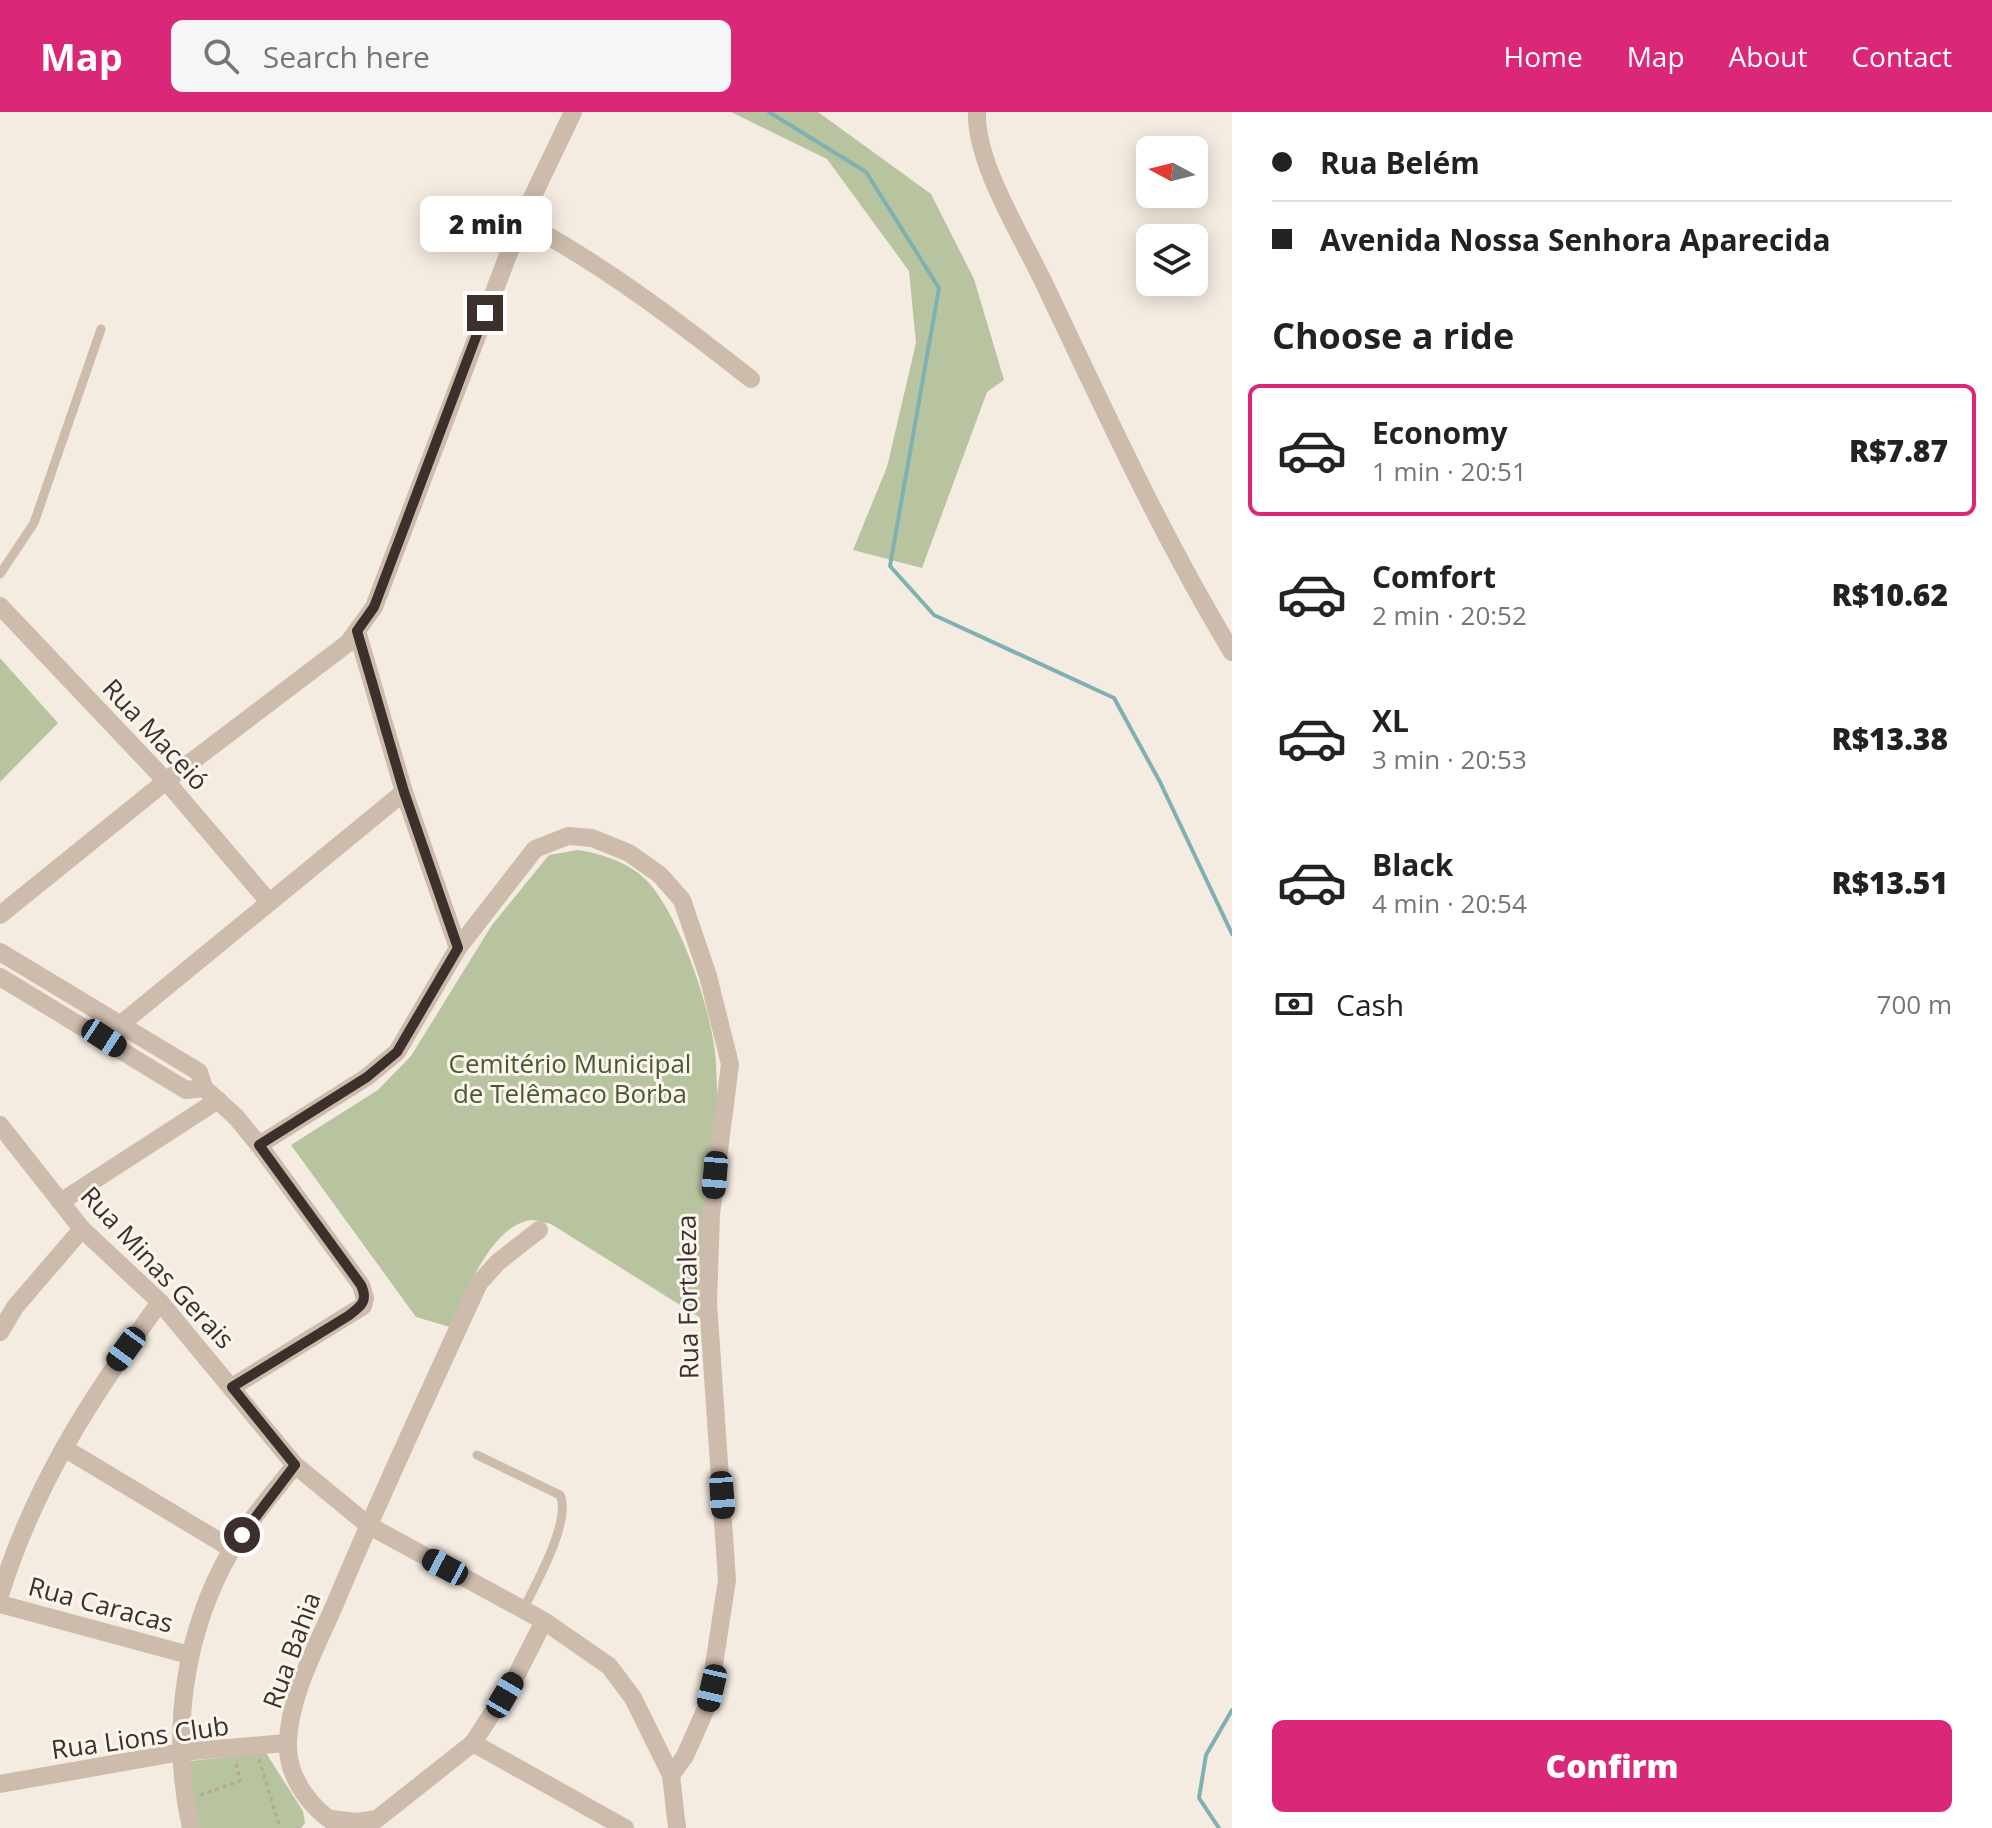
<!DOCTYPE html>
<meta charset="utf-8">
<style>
body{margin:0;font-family:"Open Sans",sans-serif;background:#f6f6f6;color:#222;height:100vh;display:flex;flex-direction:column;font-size:30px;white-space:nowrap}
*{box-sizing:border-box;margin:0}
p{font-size:26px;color:#767676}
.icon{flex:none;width:44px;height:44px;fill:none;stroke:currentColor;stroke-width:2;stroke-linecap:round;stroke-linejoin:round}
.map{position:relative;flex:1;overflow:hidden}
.side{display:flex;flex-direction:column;background:#fff;width:760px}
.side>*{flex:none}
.hud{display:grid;align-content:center;height:176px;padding:0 40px;background:#fff}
.needle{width:52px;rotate:277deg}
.buttons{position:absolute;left:1136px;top:24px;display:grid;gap:16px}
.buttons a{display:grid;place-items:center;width:72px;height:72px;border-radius:12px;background:#fff;box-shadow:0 4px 20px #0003;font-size:40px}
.end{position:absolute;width:36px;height:36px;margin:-18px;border:10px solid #3b302b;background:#fff;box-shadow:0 0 0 4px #fff}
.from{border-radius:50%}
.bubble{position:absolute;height:56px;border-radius:12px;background:#fff;box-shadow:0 4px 20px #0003;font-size:26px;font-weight:800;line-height:56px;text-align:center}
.car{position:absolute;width:24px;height:48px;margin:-24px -12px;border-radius:10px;box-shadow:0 0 6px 2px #0007;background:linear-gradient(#222 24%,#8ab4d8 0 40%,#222 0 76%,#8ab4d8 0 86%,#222 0)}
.hud b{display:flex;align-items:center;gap:28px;height:76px;font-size:30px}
.hud b+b{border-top:2px solid #e0e0e0}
.hud i{width:20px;height:20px;background:#222}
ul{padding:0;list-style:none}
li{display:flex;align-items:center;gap:24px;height:132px;margin:0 16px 12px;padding:0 24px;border:4px solid transparent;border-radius:12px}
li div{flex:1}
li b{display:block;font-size:30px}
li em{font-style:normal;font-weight:800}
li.current{border-color:#db2777}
li>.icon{width:72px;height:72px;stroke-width:1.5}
h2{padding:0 40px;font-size:36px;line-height:96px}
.pay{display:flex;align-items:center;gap:20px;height:88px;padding:0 40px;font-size:30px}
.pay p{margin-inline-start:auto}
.cta{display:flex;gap:16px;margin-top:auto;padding:16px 40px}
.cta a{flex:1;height:92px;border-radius:12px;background:#db2777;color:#fff;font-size:32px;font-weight:800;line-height:92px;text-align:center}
header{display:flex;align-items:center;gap:48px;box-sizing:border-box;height:112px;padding:0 40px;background:#db2777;color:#fff}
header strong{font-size:38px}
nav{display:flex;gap:44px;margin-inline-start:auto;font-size:28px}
.search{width:560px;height:72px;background:#f6f6f6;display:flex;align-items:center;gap:20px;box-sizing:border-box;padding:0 28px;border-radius:12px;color:#767676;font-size:30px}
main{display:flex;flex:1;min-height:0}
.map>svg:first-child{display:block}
</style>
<header>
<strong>Map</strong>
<div class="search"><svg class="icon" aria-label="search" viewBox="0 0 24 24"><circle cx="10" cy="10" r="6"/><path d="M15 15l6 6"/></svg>Search here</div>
<nav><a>Home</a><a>Map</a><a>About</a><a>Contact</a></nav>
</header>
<main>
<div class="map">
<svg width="1232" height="1716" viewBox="0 0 1232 1716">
<rect width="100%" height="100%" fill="#f4ebe1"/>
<g fill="#b8c4a0">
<path d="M731 0H818L931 82 974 167 1004 268 987 280 922 456 853 438 887 355 916 231 909 159 827 47Z"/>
<path d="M0 546 58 611 0 670Z"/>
<path d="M578 738C603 742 631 751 649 771 681 807 714 904 716 952 721 1036 709 1124 704 1208L551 1112C545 1111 537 1108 532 1108 491 1112 465 1183 450 1215L416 1205 291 1033 378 978 411 944 492 813 549 743Z"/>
<path d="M266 1641 303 1699 305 1711 301 1716H196L190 1649Z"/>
</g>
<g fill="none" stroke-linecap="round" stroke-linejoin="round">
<g stroke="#7fb0b2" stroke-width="4">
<path d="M769 0 866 60 939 176 890 454 934 503 1114 586 1160 670 1232 822"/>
<path d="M1219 1716 1199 1686 1206 1643 1232 1598"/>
</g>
<g stroke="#b9a596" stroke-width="3" stroke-dasharray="4 4" stroke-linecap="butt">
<path d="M259 1647 280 1716"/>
<path d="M200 1683 240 1669 236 1652"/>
</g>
<g stroke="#cdbbac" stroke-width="9">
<path d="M0 462 34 411 101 217"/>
<path d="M477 1343 560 1383C572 1409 535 1473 523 1498"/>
</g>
<g stroke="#cdbbac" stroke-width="18">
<path d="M977 0C975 50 1021 123 1043 169 1103 295 1160 421 1232 540"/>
<path d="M521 109C604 153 677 209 751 267"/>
<path d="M0 494 166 669 269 790"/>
<path d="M357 519 404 680 458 836"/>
<path d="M0 803 166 669 348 531 374 495 521 109 573 0"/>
<path d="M0 840 199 960 204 976 236 1005 259 1033 361 1173 365 1186 363 1194 232 1275"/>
<path d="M0 865 186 978 204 976"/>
<path d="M104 926 404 680"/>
<path d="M0 1013 82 1117 160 1190 295 1353 368 1413 544 1509 609 1554 633 1586 671 1663 677 1716"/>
<path d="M259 1033 367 965 397 940 458 836 535 737 568 724 592 726 629 741 660 763 682 788 708 864 730 952 711 1102 708 1191 727 1468 708 1592 685 1644 671 1663"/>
<path d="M62 1089 218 988"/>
<path d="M0 1220 15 1195 82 1117"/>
<path d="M64 1336 232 1437"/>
<path d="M0 1483C35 1371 92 1284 160 1190"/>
<path d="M0 1492 189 1543"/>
<path d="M473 1631 625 1716"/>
<path d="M0 1672 181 1640 287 1631"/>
<path d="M331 1707 357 1710 377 1707 473 1631 516 1564 544 1509"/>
<path d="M191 1716C170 1622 183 1521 232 1437 250 1407 274 1380 295 1353"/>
<path d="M343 1716C312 1699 286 1666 288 1629 290 1582 317 1534 335 1492 380 1384 430 1278 479 1171L498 1150 539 1118"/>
</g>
</g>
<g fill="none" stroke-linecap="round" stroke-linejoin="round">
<path stroke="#3b302b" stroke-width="10" d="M242 1423 295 1353 232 1275 348 1204C360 1195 369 1190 361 1173L259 1033 367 965 397 940 458 836 404 680 357 519 374 495 485 201"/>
</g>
<g text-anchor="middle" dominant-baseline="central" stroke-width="6" stroke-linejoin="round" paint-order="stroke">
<g font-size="26" fill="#3b302b" stroke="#fbf5ee">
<text transform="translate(156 622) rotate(47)">Rua Maceió</text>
<text transform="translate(158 1155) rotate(47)">Rua Minas Gerais</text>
<text transform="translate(687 1185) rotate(-91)">Rua Fortaleza</text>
<text transform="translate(101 1492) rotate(15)">Rua Caracas</text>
<text transform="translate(291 1538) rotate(-70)">Rua Bahia</text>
<text transform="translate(140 1625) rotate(-8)">Rua Lions Club</text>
</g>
<g font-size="26" fill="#4a5a2e" stroke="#fbf5ee">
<text x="570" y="951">Cemitério Municipal<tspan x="570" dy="30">de Telêmaco Borba</tspan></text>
</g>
</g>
</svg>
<div class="buttons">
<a><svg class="needle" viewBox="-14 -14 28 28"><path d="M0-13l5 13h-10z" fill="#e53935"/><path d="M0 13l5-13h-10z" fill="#767676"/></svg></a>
<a><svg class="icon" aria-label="layers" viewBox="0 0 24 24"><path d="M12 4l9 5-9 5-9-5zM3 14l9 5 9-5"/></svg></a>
</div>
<i class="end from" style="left:242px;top:1423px"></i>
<i class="end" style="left:485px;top:201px"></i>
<div class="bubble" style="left:420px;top:84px;width:132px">2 min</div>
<i class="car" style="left:104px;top:926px;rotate:123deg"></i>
<i class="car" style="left:715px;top:1063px;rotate:185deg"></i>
<i class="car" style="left:126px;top:1237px;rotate:216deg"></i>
<i class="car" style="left:722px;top:1383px;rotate:176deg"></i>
<i class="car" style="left:445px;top:1455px;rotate:298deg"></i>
<i class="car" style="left:712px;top:1576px;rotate:193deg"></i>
<i class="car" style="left:505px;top:1583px;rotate:30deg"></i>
</div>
<section class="side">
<div class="hud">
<b><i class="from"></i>Rua Belém</b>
<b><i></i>Avenida Nossa Senhora Aparecida</b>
</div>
<h2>Choose a ride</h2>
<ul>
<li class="current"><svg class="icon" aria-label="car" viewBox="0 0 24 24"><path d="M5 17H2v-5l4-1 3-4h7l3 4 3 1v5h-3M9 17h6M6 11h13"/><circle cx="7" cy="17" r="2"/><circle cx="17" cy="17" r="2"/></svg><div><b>Economy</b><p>1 min · 20:51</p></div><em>R$7.87</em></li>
<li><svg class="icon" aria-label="car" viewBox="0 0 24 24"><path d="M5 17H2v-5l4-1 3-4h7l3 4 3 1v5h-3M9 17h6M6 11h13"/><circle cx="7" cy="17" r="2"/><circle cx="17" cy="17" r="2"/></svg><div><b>Comfort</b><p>2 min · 20:52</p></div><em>R$10.62</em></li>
<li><svg class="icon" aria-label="car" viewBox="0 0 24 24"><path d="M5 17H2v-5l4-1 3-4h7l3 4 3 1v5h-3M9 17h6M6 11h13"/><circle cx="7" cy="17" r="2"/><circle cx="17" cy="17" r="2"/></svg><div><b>XL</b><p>3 min · 20:53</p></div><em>R$13.38</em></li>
<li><svg class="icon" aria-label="car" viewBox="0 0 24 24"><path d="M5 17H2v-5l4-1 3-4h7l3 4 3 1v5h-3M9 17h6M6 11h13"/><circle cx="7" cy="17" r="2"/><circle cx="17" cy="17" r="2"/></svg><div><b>Black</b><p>4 min · 20:54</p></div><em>R$13.51</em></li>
</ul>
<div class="pay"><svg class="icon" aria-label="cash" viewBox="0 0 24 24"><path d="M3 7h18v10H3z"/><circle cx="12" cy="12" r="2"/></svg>Cash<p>700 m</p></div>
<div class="cta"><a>Confirm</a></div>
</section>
</main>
